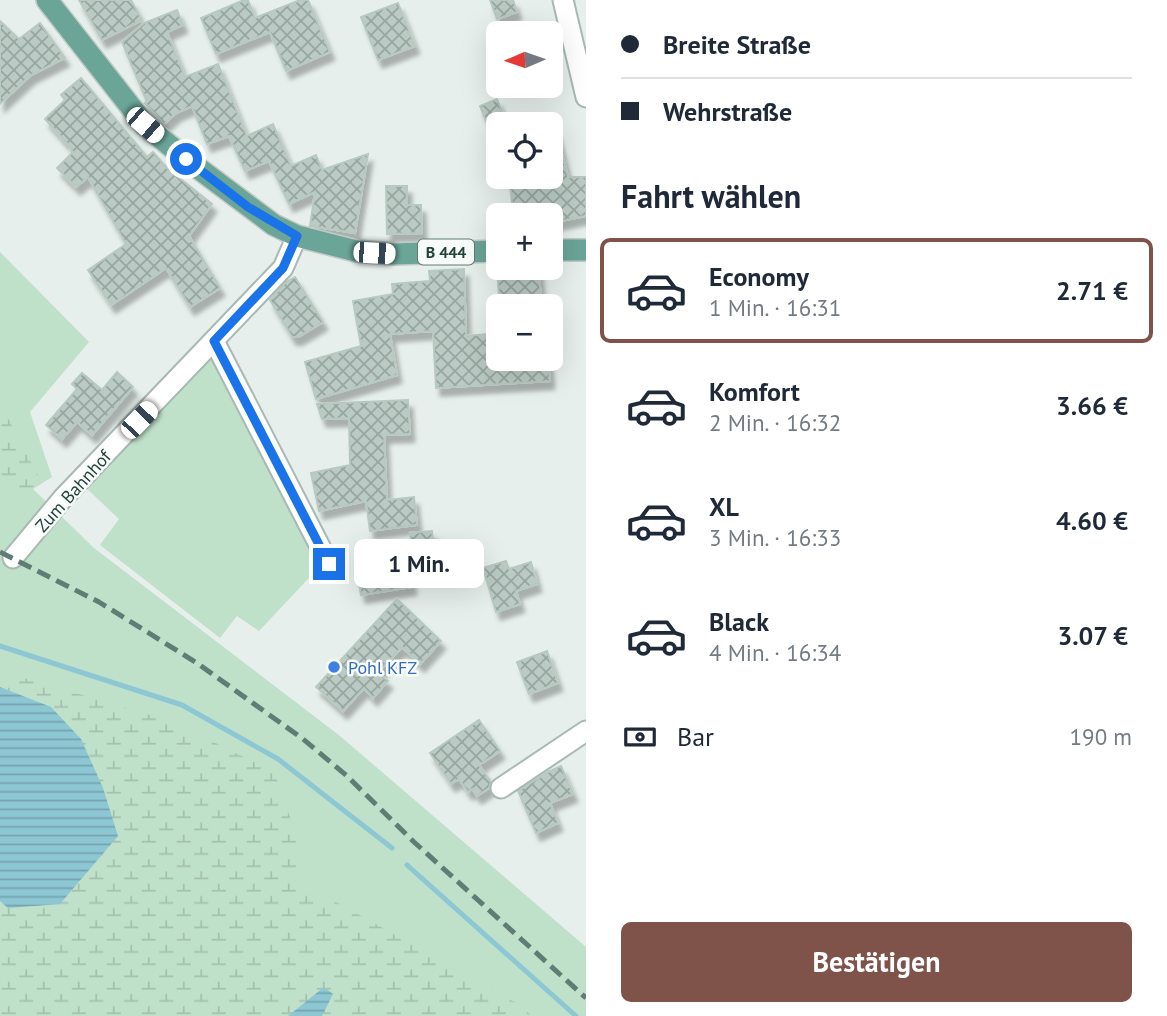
<!DOCTYPE html>
<html lang="de">
<meta charset="utf-8">
<style>
body{margin:0;font-family:"PT Sans",sans-serif;background:#f6f6f7;color:#1f2937;height:100vh;display:flex;flex-direction:column;font-size:26px;white-space:nowrap}
*{box-sizing:border-box;margin:0}
p{font-size:23px;color:#747a83}
.icon{flex:none;width:38px;height:38px;fill:none;stroke:currentColor;stroke-width:2;stroke-linecap:round;stroke-linejoin:round}
.map{position:relative;flex:1;overflow:hidden}
.drawer{display:flex;flex-direction:column;background:#fff;width:581px}
.drawer>*{flex:none}
.top-card{display:grid;align-content:center;height:154px;padding:0 35px;background:#fff}
.needle{width:46px;rotate:268deg}
.fabs{position:absolute;left:486px;top:21px;display:grid;gap:14px}
.fabs a{display:grid;place-items:center;width:77px;height:77px;border-radius:10px;background:#fff;box-shadow:0 7px 28px #0002;font-size:35px}
.end{position:absolute;width:32px;height:32px;margin:-16px;border:9px solid #1a73e8;background:#fff;box-shadow:0 0 0 4px #fff}
.from{border-radius:50%}
.bubble{position:absolute;height:49px;border-radius:10px;background:#fff;box-shadow:0 7px 28px #0002;font-size:23px;font-weight:600;line-height:49px;text-align:center}
.car{position:absolute;width:21px;height:42px;margin:-21px -10px;border-radius:9px;box-shadow:0 0 5px 2px #0007;background:linear-gradient(#fff 24%,#345 0 40%,#fff 0 76%,#345 0 86%,#fff 0)}
.top-card b{display:flex;align-items:center;gap:24px;height:66px;font-size:26px}
.top-card b+b{border-top:2px solid #e0e1e3}
.top-card i{width:18px;height:18px;background:#1f2937}
ul{padding:0;list-style:none}
li{display:flex;align-items:center;gap:21px;height:105px;margin:0 14px 10px;padding:0 21px;border:4px solid transparent;border-radius:10px}
li div{flex:1}
li b{display:block;font-size:26px}
li em{font-style:normal;font-weight:600}
li.active{border-color:#7f5349}
li>.icon{width:63px;height:63px;stroke-width:1.5}
h2{padding:0 35px;font-size:32px;line-height:84px}
.pay{display:flex;align-items:center;gap:18px;height:77px;padding:0 35px;font-size:26px}
.pay p{margin-inline-start:auto}
.button{display:flex;gap:14px;margin-top:auto;padding:14px 35px}
.button a{flex:1;height:80px;border-radius:10px;background:#7f5349;color:#fff;font-size:28px;font-weight:600;line-height:80px;text-align:center}
main{display:flex;flex:1;min-height:0}
.map>svg:first-child{display:block}
</style>
<main>
<div class="map">
<svg width="586" height="1016" viewBox="0 0 586 1016">
<defs>
<pattern id="wetland-marsh" width="20" height="14" patternUnits="userSpaceOnUse" patternTransform="scale(1.75)"><rect width="20" height="14" fill="#bfe0c9"/><path d="M1 5h8M5 5V1M11 12h8M15 12V8" fill="none" stroke="#a4c1ad"/></pattern>
<pattern id="water-rules" width="6" height="5" patternUnits="userSpaceOnUse" patternTransform="scale(1.75)"><rect width="6" height="5" fill="#8ec7d4"/><path d="M0 2.5h6" fill="none" stroke="#74a3ad"/></pattern>
<pattern id="building-cross-hatch" width="8" height="8" patternUnits="userSpaceOnUse" patternTransform="scale(1.75)"><rect width="8" height="8" fill="#bbcac4"/><path d="M0 0l8 8M0 8l8-8" fill="none" stroke="#98a6a0"/></pattern>
<filter id="shadow"><feDropShadow dx="4.5" dy="8" stdDeviation="2" flood-color="#0004"/></filter>
</defs>
<rect width="100%" height="100%" fill="#e6efeb"/>
<g fill="#bfe0c9">
<path d="M0 252 89 342 30 412 52 477 33 489 94 548 340 736 586 947V1016H0Z"/>
<path d="M210 357 322 564 259 631 237 616 220 638 100 545 119 519 84 486Z"/>
</g>
<g fill="url(#wetland-marsh)">
<path d="M0 403 42 483 33 488 0 489Z"/>
<path d="M0 671 171 721 274 772 298 840 297 886 331 899 518 1004 532 1016H0Z"/>
</g>
<g fill="url(#water-rules)">
<path d="M0 687 51 707 81 739 103 788 118 836 60 904 8 908 0 901Z"/>
<path d="M324 987 333 994 322 1016H288Z"/>
</g>
<g fill="none" stroke-linecap="round" stroke-linejoin="round">
<g stroke="#8ec7d4" stroke-width="5">
<path d="M0 646 182 705 278 759 392 848"/>
<path d="M407 865 576 1016"/>
</g>
</g>
<g fill="url(#building-cross-hatch)" stroke="#b8c9c2" stroke-width="2" filter="url(#shadow)">
<path d="M79 0H131L142 20 102 40Z"/>
<path d="M244 0H248L255 18 300 0H308L330 52 286 71 270 32 216 54 201 18Z"/>
<path d="M490 0H513L517 12 497 19Z"/>
<path d="M398 3 415 46 378 60 361 17Z"/>
<path d="M177 10 183 25 167 32 185 77 218 64 247 136 273 124 291 166 316 155 322 170 368 154 355 233 310 226 315 192 289 204 269 161 245 171 229 136 207 144 192 106 176 113 164 124 145 103 147 102 122 42 144 23Z"/>
<path d="M0 21 19 39 40 23 65 58 31 75 0 104Z"/>
<path d="M81 78 147 157 153 152 167 168 212 204 189 236 220 288 190 307 166 268 111 305 88 270 126 244 88 177 76 187 57 168 73 152 71 150 72 149 45 119 65 100 61 95Z"/>
<path d="M497 99 507 124H487L480 106Z"/>
<path d="M556 131 568 177H586V216L551 223V215H513L511 192 507 177H551V132Z"/>
<path d="M386 186H407V205H421L422 233 387 234Z"/>
<path d="M538 268 542 306H500L497 271Z"/>
<path d="M464 269 466 336 499 333V359H548L550 381 436 388 433 331 390 334 397 375 316 399 305 362 361 346 353 301 393 294 392 284 430 281 429 271Z"/>
<path d="M295 277 323 322 298 337H292L270 300 286 282Z"/>
<path d="M117 372 133 387 92 435 77 422 62 439 46 425 77 389 72 384 82 373 102 390Z"/>
<path d="M408 400 410 434 384 435 387 500 414 497 417 525 370 531 366 501 319 511 311 473 350 465 349 418 322 419 317 404Z"/>
<path d="M432 531 436 564 413 566 410 533Z"/>
<path d="M407 558 412 587 361 595 356 566Z"/>
<path d="M506 561 509 569 531 562 537 584 516 591 520 604 496 612 483 568Z"/>
<path d="M397 599 441 641 420 664 402 647 378 673 388 681 373 698 364 688 343 711 316 687Z"/>
<path d="M547 651 558 683 529 694 517 662Z"/>
<path d="M479 720 500 751 479 765 491 782 489 788 477 796 472 789 468 792 459 779 451 784 430 753Z"/>
<path d="M561 766 573 794 550 803 558 823 536 833 518 791 548 772Z"/>
</g>
<g fill="none" stroke-linecap="round" stroke-linejoin="round">
<defs>
<g id="street">
<path d="M563 0 586 97"/>
<path d="M214 341 329 564"/>
<path d="M13 558 63 498 283 268 297 236"/>
<path d="M501 788 586 731"/>
</g>
<g id="primary">
<path d="M47 0 145 125 186 159 274 225 297 236 356 251 393 254 499 251"/>
<path d="M551 250H586"/>
</g>
</defs>
<use href="#street" stroke="#a8b8b2" stroke-width="23"/>
<use href="#primary" stroke="#c2cac8" stroke-width="24"/>
<use href="#street" stroke="#fff" stroke-width="19"/>
<use href="#primary" stroke="#6aa597" stroke-width="21"/>
<path stroke="#5f7d75" stroke-width="5" stroke-dasharray="14 7" stroke-linecap="butt" d="M0 552 99 602 197 663 303 739 347 776 414 842 586 998"/>
</g>
<g fill="none" stroke-linecap="round" stroke-linejoin="round">
<path stroke="#1a73e8" stroke-width="9" d="M186 159 248 207 297 236 283 268 214 341 329 564"/>
</g>
<circle fill="#3f7fe0" stroke="#f7fbf9" stroke-width="2.5" cx="334" cy="667" r="7"/>
<g text-anchor="middle" dominant-baseline="central" stroke-width="5" stroke-linejoin="round" paint-order="stroke">
<rect fill="#f7fbf9" stroke="#637a73" stroke-width="2" x="418" y="239.5" width="56" height="25" rx="5"/>
<g font-size="16" font-weight="bold" fill="#24423a">
<text x="446" y="252">B 444</text>
</g>
<g font-size="18" fill="#24423a" stroke="#f7fbf9">
<text transform="translate(73 491) rotate(-48)">Zum Bahnhof</text>
</g>
<g font-size="18" fill="#366cbe" stroke="#f7fbf9" text-anchor="start">
<text x="348" y="667">Pohl KFZ</text>
</g>
</g>
</svg>
<div class="fabs">
<a><svg class="needle" viewBox="-14 -14 28 28"><path d="M0-13l5 13h-10z" fill="#e53935"/><path d="M0 13l5-13h-10z" fill="#747a83"/></svg></a>
<a><svg class="icon" aria-label="locate" viewBox="0 0 24 24"><circle cx="12" cy="12" r="6"/><path d="M12 2v4M12 18v4M2 12h4M18 12h4"/></svg></a>
<a>+</a>
<a>−</a>
</div>
<i class="end from" style="left:186px;top:159px"></i>
<i class="end" style="left:329px;top:564px"></i>
<div class="bubble" style="left:354px;top:539px;width:130px">1 Min.</div>
<i class="car" style="left:145px;top:125px;rotate:131deg"></i>
<i class="car" style="left:374px;top:253px;rotate:93deg"></i>
<i class="car" style="left:139px;top:420px;rotate:44deg"></i>
</div>
<section class="drawer">
<div class="top-card">
<b><i class="from"></i>Breite Straße</b>
<b><i></i>Wehrstraße</b>
</div>
<h2>Fahrt wählen</h2>
<ul>
<li class="active"><svg class="icon" aria-label="car" viewBox="0 0 24 24"><path d="M5 17H2v-5l4-1 3-4h7l3 4 3 1v5h-3M9 17h6M6 11h13"/><circle cx="7" cy="17" r="2"/><circle cx="17" cy="17" r="2"/></svg><div><b>Economy</b><p>1 Min. · 16:31</p></div><em>2.71 €</em></li>
<li><svg class="icon" aria-label="car" viewBox="0 0 24 24"><path d="M5 17H2v-5l4-1 3-4h7l3 4 3 1v5h-3M9 17h6M6 11h13"/><circle cx="7" cy="17" r="2"/><circle cx="17" cy="17" r="2"/></svg><div><b>Komfort</b><p>2 Min. · 16:32</p></div><em>3.66 €</em></li>
<li><svg class="icon" aria-label="car" viewBox="0 0 24 24"><path d="M5 17H2v-5l4-1 3-4h7l3 4 3 1v5h-3M9 17h6M6 11h13"/><circle cx="7" cy="17" r="2"/><circle cx="17" cy="17" r="2"/></svg><div><b>XL</b><p>3 Min. · 16:33</p></div><em>4.60 €</em></li>
<li><svg class="icon" aria-label="car" viewBox="0 0 24 24"><path d="M5 17H2v-5l4-1 3-4h7l3 4 3 1v5h-3M9 17h6M6 11h13"/><circle cx="7" cy="17" r="2"/><circle cx="17" cy="17" r="2"/></svg><div><b>Black</b><p>4 Min. · 16:34</p></div><em>3.07 €</em></li>
</ul>
<div class="pay"><svg class="icon" aria-label="cash" viewBox="0 0 24 24"><path d="M3 7h18v10H3z"/><circle cx="12" cy="12" r="2"/></svg>Bar<p>190 m</p></div>
<div class="button"><a>Bestätigen</a></div>
</section>
</main>
